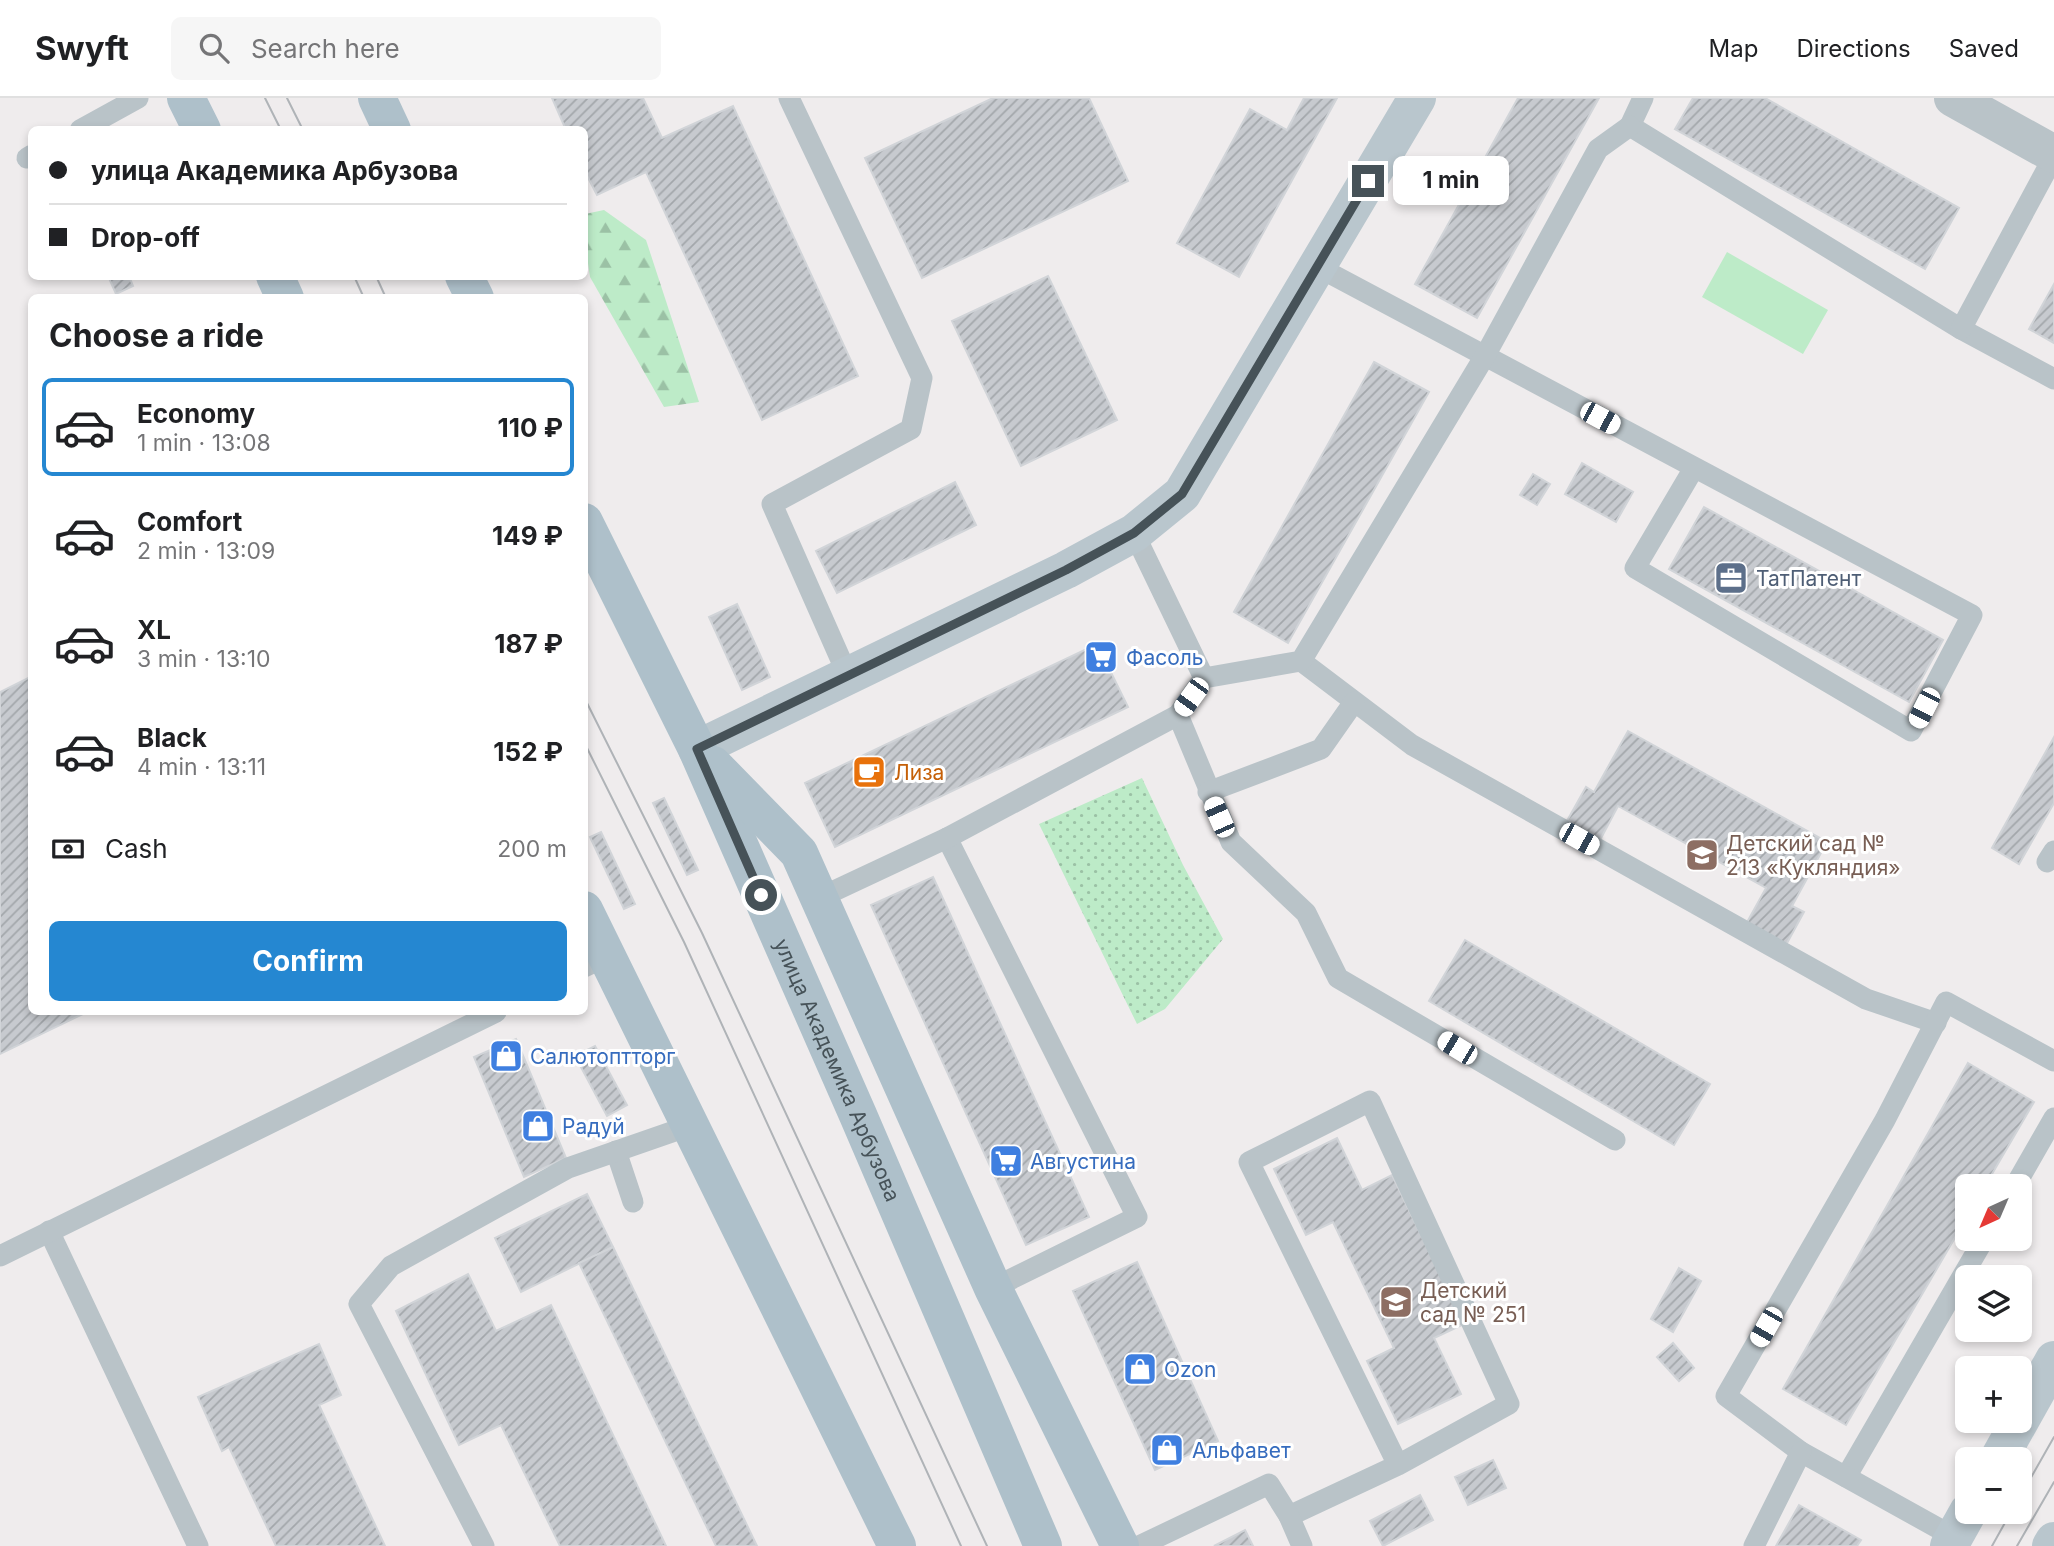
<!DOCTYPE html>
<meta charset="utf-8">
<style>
body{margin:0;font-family:Inter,sans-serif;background:#f6f6f6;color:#202124;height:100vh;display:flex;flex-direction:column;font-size:26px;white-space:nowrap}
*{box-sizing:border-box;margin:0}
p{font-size:23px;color:#757577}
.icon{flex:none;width:38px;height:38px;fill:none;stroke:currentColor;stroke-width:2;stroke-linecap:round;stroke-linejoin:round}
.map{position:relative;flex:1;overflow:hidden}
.panel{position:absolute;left:28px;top:196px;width:560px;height:721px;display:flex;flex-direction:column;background:#fff;border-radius:10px;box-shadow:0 4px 10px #0003}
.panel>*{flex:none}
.guide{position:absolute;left:28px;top:28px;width:560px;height:154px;border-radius:10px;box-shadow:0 4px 10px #0003;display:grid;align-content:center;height:154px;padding:0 21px;background:#fff}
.needle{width:46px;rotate:224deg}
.tools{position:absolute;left:1955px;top:1076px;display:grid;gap:14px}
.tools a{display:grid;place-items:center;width:77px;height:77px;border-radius:10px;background:#fff;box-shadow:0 4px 10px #0003;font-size:35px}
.end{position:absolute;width:32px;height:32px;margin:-16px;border:9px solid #465258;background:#fff;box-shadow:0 0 0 4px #fff}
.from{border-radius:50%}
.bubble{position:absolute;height:49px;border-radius:10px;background:#fff;box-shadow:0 4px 10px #0003;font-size:23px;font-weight:700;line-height:49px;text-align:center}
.car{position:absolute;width:21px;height:42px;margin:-21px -10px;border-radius:9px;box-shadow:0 0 5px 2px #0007;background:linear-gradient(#fff 24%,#345 0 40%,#fff 0 76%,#345 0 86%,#fff 0)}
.guide b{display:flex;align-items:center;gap:24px;height:66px;font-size:26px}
.guide b+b{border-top:2px solid #e0e0e0}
.guide i{width:18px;height:18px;background:#202124}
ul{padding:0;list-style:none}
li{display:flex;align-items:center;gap:21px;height:98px;margin:0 14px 10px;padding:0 7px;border:4px solid transparent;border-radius:10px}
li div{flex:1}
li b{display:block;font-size:26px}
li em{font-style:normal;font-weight:700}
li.active{border-color:#2587d1}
li>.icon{width:63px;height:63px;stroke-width:1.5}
h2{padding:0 21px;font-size:32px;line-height:84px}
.pay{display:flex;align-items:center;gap:18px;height:77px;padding:0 21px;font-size:26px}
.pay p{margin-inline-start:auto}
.primary-button{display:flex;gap:14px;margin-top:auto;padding:14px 21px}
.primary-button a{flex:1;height:80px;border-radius:10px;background:#2587d1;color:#fff;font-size:28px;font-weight:700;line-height:80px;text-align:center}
header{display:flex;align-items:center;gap:42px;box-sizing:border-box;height:98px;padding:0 35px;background:#fff;border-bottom:2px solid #e0e0e0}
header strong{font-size:33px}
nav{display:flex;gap:38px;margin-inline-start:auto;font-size:24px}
.search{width:490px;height:63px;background:#f6f6f6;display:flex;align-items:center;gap:18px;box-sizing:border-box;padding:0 24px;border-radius:10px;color:#757577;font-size:26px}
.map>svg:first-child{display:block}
</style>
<header>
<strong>Swyft</strong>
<div class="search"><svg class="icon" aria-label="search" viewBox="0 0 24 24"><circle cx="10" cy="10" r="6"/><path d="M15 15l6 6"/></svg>Search here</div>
<nav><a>Map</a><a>Directions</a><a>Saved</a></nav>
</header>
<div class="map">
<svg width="2054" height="1448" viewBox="0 0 2054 1448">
<defs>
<pattern id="grass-dots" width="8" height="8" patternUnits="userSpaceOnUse" patternTransform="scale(1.75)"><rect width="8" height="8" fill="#bdebc8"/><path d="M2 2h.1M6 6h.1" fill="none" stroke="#9bc1a5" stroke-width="1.8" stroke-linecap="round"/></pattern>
<pattern id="forest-firs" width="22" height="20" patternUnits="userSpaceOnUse" patternTransform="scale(1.75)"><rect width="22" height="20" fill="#bdebc8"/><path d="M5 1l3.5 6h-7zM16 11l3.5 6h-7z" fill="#9bc1a5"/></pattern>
<pattern id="building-hatch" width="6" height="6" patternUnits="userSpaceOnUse" patternTransform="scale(1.75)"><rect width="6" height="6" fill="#c7cacf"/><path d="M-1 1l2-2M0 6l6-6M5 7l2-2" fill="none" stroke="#a3a7ab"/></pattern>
</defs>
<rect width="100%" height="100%" fill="#efeced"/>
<path fill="url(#grass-dots)" d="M1142 680 1183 767 1223 841 1165 911 1137 926 1039 726Z"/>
<path fill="url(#forest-firs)" d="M604 112 646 142 699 304 664 309 590 179 585 144V116Z"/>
<path fill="#bdebc8" d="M1727 154 1828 212 1803 256 1702 199Z"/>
<g fill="url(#building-hatch)" stroke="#d1d4d8" stroke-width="2">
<path d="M552 0H643L662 40 733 8 858 278 762 322 646 74 597 97 584 72V32H566Z"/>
<path d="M993 0H1089L1128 83 922 180 865 60Z"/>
<path d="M1304 0H1337L1239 179 1177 145 1250 11 1287 32Z"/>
<path d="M1518 0H1599L1477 220 1415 186Z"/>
<path d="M1693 0H1765L1959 110 1925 171 1675 31Z"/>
<path d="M108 178H129L133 188 116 196Z"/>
<path d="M1048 178 1117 322 1021 368 952 223Z"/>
<path d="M2054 186V245L2029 231Z"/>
<path d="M1374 264 1429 294 1288 545 1234 514Z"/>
<path d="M1582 365 1633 394 1616 424 1565 396Z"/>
<path d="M1533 376 1550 386 1537 407 1520 397Z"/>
<path d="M955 384 976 427 837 495 816 453Z"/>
<path d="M1704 409 1943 542 1909 604 1669 471Z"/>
<path d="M737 506 770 579 742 592 709 519Z"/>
<path d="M1097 546 1128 609 835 749 805 685Z"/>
<path d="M32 578V914H87L0 956V594Z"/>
<path d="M1628 633 1827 744 1792 808 1804 814 1786 847 1746 826 1766 790 1618 708 1600 742 1567 723 1586 689 1594 694Z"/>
<path d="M2054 639V705L2019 766 1992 750Z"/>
<path d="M664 700 698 772 687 777 653 705Z"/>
<path d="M601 734 635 806 624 811 590 739Z"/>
<path d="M933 779 1089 1119 1026 1147 871 807Z"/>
<path d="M1465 842 1710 986 1674 1047 1429 903Z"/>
<path d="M516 941 566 1060 524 1079 474 959Z"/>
<path d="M595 948 627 1007 607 1018 575 958Z"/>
<path d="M1968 965 2034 1004 1985 1088H1967V1119L1846 1327 1783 1291Z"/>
<path d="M1337 1040 1362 1092 1392 1077 1464 1226 1434 1240 1461 1296 1398 1326 1367 1263 1394 1250 1333 1124 1306 1137 1274 1071Z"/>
<path d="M587 1096 613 1149 521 1194 495 1140Z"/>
<path d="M613 1149 757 1448H716L579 1165Z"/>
<path d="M1137 1164 1218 1343 1155 1372 1073 1193Z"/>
<path d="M1679 1170 1701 1183 1673 1234 1651 1221Z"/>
<path d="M468 1176 496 1233 551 1207 666 1448H560L501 1327 459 1347 396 1213Z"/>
<path d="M1673 1245 1694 1270 1679 1283 1657 1259Z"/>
<path d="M319 1246 341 1297 319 1307 385 1448H276L229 1349 222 1353 198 1299Z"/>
<path d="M1493 1362 1506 1390 1468 1407 1455 1379Z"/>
<path d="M1420 1397 1433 1422 1383 1448 1370 1423Z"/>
<path d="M1799 1407 1861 1442 1857 1448H1776Z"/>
<path d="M1245 1432 1253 1448H1214Z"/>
</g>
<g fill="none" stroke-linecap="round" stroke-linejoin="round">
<g stroke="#b9c3c8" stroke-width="21">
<path d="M789 0 922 280 911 331 772 406 848 578"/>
<path d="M1643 0 1630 28 1961 231 2054 281"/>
<path d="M80 32 138 0"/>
<path d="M27 60 32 57"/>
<path d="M1318 169 1972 517 1911 633 1635 470 1694 370"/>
<path d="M1961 231 2054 58"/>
<path d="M1134 435 1204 580"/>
<path d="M1301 563 1412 647 1866 901 1936 925"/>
<path d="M1178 617 1231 744 1306 815 1338 880 1615 1042"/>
<path d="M1208 694 1321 651 1354 604"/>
<path d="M947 740 1137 1119 993 1190"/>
<path d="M2047 764 2054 753"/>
<path d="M819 800 947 740 1178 617 1204 580 1301 563 1486 256 1598 51 1630 28"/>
<path d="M584 869 607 858"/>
<path d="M616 1053 633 1104"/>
<path d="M2015 1088 2054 1020"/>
<path d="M49 1133 198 1448"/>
<path d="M0 1158 496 914"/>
<path d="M1846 1379 1984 1141"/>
<path d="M1289 1418 1398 1367 1509 1306 1370 1003 1249 1064 1398 1367"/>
<path d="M1954 1439 1801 1354 1726 1298 1885 1022 1946 904 2054 963"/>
<path d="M484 1448 359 1206 391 1168 568 1070 689 1028"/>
<path d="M1139 1448 1269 1386 1289 1418 1302 1448"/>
<path d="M1754 1448 1801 1354"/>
</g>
<path stroke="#b9c3c8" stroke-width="38" d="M1953 0 2054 56"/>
<g stroke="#b9c6cd" stroke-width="38">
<path d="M697 651 1066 472 1134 435 1182 396 1417 0"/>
<path d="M1998 1362 2054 1262"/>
<path d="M1949 1448 1968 1414"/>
<path d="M2051 1448 2054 1443"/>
</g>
<g stroke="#aec0ca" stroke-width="38">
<path d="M186 0 202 32"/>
<path d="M377 0 392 32"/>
<path d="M275 178 285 200"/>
<path d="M464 178 475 200"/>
<path id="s1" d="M584 424 697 651 858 1017 1043 1448"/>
<path d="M713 667 799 755 993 1190 1120 1448"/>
<path d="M584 812 897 1448"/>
</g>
<g stroke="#afb3b7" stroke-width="2">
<path d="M265 0 281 32"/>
<path d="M287 0 303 32"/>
<path d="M354 178 364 200"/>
<path d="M376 178 386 200"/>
<path d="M584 599 702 835 987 1448"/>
<path d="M584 644 684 844 961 1448"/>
<path d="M2020 1399 2054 1339"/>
<path d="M1992 1448 2011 1414"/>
<path d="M2017 1448 2054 1384"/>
</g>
</g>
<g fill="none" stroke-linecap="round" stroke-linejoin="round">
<path stroke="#465258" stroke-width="9" d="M761 797 697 651 1066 472 1134 435 1182 396 1368 83"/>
</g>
<defs>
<symbol id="office-square" viewBox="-11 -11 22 22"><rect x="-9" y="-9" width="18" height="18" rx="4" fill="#5c6f8a" stroke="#fff"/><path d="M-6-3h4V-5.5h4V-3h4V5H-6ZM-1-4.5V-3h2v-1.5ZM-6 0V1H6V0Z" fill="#fff"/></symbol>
<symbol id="supermarket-square" viewBox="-11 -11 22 22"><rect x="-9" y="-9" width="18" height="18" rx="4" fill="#3f7fe0" stroke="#fff"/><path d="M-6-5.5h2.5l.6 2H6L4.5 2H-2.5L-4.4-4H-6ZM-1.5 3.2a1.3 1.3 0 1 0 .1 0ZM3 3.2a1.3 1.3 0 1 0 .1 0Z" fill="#fff"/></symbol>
<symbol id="cafe-square" viewBox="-11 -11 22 22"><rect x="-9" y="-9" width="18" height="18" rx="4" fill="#e8710a" stroke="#fff"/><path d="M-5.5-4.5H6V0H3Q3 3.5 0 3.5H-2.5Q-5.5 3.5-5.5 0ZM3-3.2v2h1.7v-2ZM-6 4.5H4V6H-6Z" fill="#fff"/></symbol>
<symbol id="school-square" viewBox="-11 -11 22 22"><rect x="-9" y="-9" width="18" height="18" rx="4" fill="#8d6e63" stroke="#fff"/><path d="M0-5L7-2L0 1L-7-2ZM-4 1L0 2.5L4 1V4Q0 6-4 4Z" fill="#fff"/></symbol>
<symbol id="shop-square" viewBox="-11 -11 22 22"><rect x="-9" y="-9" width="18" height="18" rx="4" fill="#3f7fe0" stroke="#fff"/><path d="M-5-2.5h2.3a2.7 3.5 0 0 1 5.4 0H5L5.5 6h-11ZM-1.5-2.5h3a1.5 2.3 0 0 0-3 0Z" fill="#fff"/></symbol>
</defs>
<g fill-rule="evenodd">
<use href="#office-square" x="1712" y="461" width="38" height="38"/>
<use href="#supermarket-square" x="1082" y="540" width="38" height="38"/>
<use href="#cafe-square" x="850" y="655" width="38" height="38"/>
<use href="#school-square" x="1683" y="738" width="38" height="38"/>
<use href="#shop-square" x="487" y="939" width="38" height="38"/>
<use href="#shop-square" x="519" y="1009" width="38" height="38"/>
<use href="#supermarket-square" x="987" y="1044" width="38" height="38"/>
<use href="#school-square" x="1377" y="1185" width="38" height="38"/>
<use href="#shop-square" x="1121" y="1252" width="38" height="38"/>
<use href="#shop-square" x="1148" y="1333" width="38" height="38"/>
</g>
<g text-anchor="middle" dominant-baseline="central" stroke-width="6" stroke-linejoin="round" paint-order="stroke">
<g font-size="21" fill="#4e5e75" stroke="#fff" text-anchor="start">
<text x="1756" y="480">ТатПатент</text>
</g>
<g font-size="21" fill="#366cbe" stroke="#fff" text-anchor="start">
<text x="1126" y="559">Фасоль</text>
<text x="530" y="958">Салютоптторг</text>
<text x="562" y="1028">Радуй</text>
<text x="1030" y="1063">Августина</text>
<text x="1164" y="1271">Ozon</text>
<text x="1192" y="1352">Альфавет</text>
</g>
<g font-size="21" fill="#c56008" stroke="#fff" text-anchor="start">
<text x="894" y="674">Лиза</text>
</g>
<g font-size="21" fill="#785e54" stroke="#fff" text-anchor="start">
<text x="1726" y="745">Детский сад №<tspan x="1726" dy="24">213 «Кукляндия»</tspan></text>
<text x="1420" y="1192">Детский<tspan x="1420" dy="24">сад № 251</tspan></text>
</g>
<g font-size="21" fill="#465258" stroke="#fff">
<text stroke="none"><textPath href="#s1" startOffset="604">улица Академика Арбузова</textPath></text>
</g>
</g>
</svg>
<div class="tools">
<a><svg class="needle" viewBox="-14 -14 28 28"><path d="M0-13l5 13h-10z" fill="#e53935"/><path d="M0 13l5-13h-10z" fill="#757577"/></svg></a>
<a><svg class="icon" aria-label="layers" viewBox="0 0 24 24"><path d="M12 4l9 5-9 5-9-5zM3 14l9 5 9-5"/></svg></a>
<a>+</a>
<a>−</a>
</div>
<i class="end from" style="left:761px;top:797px"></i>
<i class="end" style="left:1368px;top:83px"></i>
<div class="bubble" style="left:1393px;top:58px;width:116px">1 min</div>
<i class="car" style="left:1600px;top:320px;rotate:118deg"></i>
<i class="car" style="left:1191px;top:599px;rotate:216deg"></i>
<i class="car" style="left:1924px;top:610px;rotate:207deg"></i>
<i class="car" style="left:1219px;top:719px;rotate:336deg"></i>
<i class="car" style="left:1579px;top:741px;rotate:119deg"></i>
<i class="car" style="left:1457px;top:950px;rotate:301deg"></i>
<i class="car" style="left:1766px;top:1229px;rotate:210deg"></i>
<div class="guide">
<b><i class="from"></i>улица Академика Арбузова</b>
<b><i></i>Drop-off</b>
</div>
<section class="panel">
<h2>Choose a ride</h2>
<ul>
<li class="active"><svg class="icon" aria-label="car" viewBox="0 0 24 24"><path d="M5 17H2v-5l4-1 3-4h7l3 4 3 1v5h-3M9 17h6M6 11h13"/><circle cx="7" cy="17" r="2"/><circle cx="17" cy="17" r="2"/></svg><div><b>Economy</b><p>1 min · 13:08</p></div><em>110 ₽</em></li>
<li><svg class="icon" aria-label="car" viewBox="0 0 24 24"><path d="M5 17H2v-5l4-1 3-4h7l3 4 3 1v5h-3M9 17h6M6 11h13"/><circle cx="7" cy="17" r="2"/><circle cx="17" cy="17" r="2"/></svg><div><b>Comfort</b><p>2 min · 13:09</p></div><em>149 ₽</em></li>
<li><svg class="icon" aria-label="car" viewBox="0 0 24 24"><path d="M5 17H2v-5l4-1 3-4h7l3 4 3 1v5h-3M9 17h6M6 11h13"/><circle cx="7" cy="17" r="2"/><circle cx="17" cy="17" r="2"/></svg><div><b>XL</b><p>3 min · 13:10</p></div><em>187 ₽</em></li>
<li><svg class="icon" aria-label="car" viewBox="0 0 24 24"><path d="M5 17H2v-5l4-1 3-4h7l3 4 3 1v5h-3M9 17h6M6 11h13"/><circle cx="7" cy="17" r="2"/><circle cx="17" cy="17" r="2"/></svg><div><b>Black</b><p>4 min · 13:11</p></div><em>152 ₽</em></li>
</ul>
<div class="pay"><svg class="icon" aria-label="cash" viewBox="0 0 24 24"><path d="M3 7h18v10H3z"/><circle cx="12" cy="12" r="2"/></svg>Cash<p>200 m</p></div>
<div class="primary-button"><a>Confirm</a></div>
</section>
</div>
